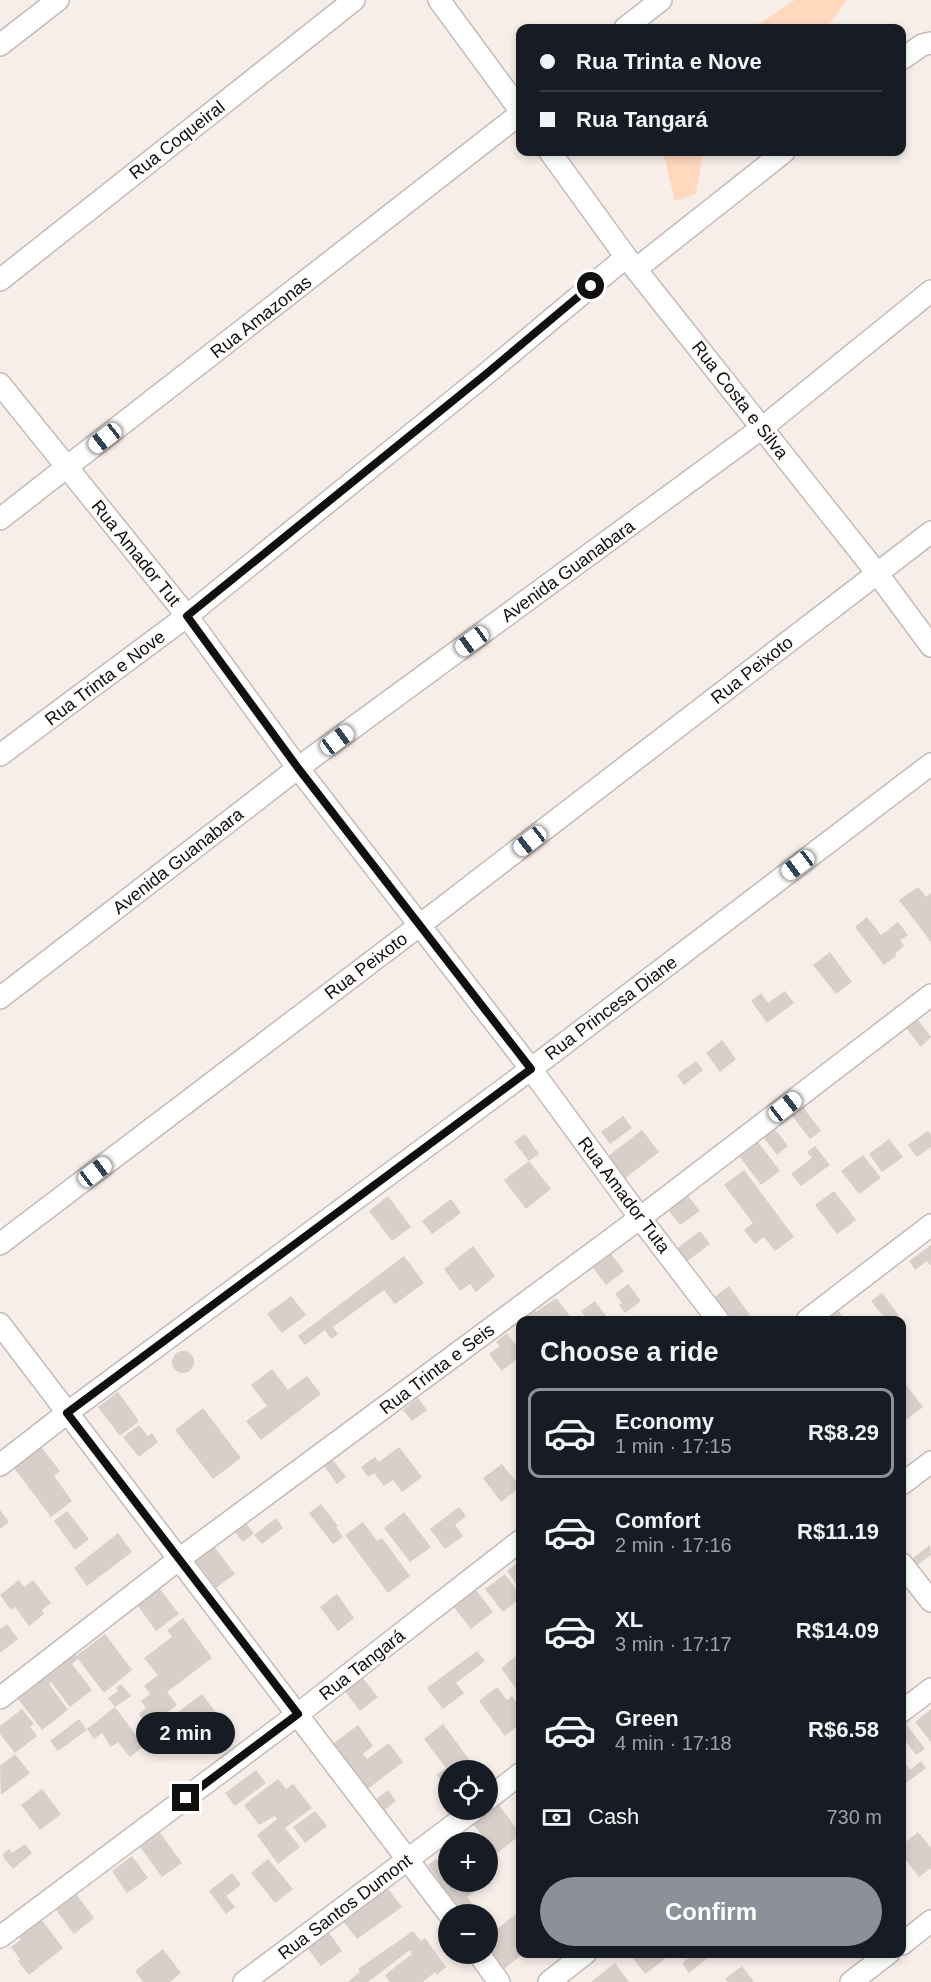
<!DOCTYPE html>
<meta charset="utf-8">
<style>
body{margin:0;font-family:Arial,sans-serif;background:#20242c;color:#f1f3f6;height:100vh;display:flex;flex-direction:column;font-size:22px;white-space:nowrap}
*{box-sizing:border-box;margin:0}
p{font-size:20px;color:#9ea1a6}
.icon{flex:none;width:33px;height:33px;fill:none;stroke:currentColor;stroke-width:2;stroke-linecap:round;stroke-linejoin:round}
.map{position:relative;flex:1;overflow:hidden}
.details{position:absolute;left:516px;top:1316px;width:390px;height:642px;display:flex;flex-direction:column;background:#171b24;border-radius:12px;box-shadow:0 3px 9px #0003}
.details>*{flex:none}
.guide{position:absolute;left:516px;top:24px;width:390px;height:132px;border-radius:12px;box-shadow:0 3px 9px #0003;display:grid;align-content:center;height:132px;padding:0 24px;background:#171b24}
.fabs{position:absolute;left:438px;top:1760px;display:grid;gap:12px}
.fabs a{display:grid;place-items:center;width:60px;height:60px;border-radius:50%;background:#171b24;box-shadow:0 3px 9px #0003;font-size:30px}
.end{position:absolute;width:27px;height:27px;margin:-14px;border:8px solid #12100e;background:#fff;box-shadow:0 0 0 3px #fff}
.from{border-radius:50%}
.bubble{position:absolute;height:42px;border-radius:21px;background:#171b24;box-shadow:0 3px 9px #0003;font-size:20px;font-weight:600;line-height:42px;text-align:center}
.car{position:absolute;width:18px;height:36px;margin:-18px -9px;border-radius:8px;box-shadow:0 0 4px 2px #0007;background:linear-gradient(#fff 24%,#345 0 40%,#fff 0 76%,#345 0 86%,#fff 0)}
.guide b{display:flex;align-items:center;gap:21px;height:57px;font-size:22px}
.guide b+b{border-top:2px solid #363941}
.guide i{width:15px;height:15px;background:#f1f3f6}
ul{padding:0;list-style:none}
li{display:flex;align-items:center;gap:18px;height:90px;margin:0 12px 9px;padding:0 12px;border:3px solid transparent;border-radius:12px}
li div{flex:1}
li b{display:block;font-size:22px}
li em{font-style:normal;font-weight:600}
li.on{border-color:#8c9099}
li>.icon{width:54px;height:54px;stroke-width:1.5}
h2{padding:0 24px;font-size:27px;line-height:72px}
.pay{display:flex;align-items:center;gap:15px;height:66px;padding:0 24px;font-size:22px}
.pay p{margin-inline-start:auto}
.cta{display:flex;gap:12px;margin-top:auto;padding:12px 24px}
.cta a{flex:1;height:69px;border-radius:36px;background:#8c9099;color:#fff;font-size:24px;font-weight:600;line-height:69px;text-align:center}
.map>svg:first-child{display:block}
</style>
<div class="map">
<svg width="931" height="1982" viewBox="0 0 931 1982">
<rect width="100%" height="100%" fill="#f7eee9"/>
<g fill="#ffd8be">
<path d="M795 0H847L827 28H753Z"/>
<path d="M663 152H703L696 194 675 201Z"/>
</g>
<g fill="#d8cfca">
<path d="M918 887 926 897 931 893V942L899 900Z"/>
<path d="M867 917 881 935 898 922 908 935 900 940 904 946 895 954 896 956 884 965 855 927Z"/>
<path d="M830 952 852 982 836 994 813 965Z"/>
<path d="M785 991 794 1003 767 1023 751 1001 761 993 768 1003Z"/>
<path d="M912 1012 931 1037 921 1047 901 1021Z"/>
<path d="M722 1040 736 1059 720 1072 706 1053Z"/>
<path d="M696 1061 703 1070 684 1085 677 1075Z"/>
<path d="M797 1099 821 1131 810 1139 786 1108Z"/>
<path d="M623 1116 632 1128 610 1144 601 1132Z"/>
<path d="M758 1129 764 1137 758 1142 780 1171 761 1185 733 1148Z"/>
<path d="M775 1129 788 1146 777 1155 764 1138Z"/>
<path d="M642 1130 659 1152 619 1183 602 1161Z"/>
<path d="M928 1131 931 1135V1147L917 1157 908 1145Z"/>
<path d="M525 1134 539 1154 529 1161 514 1142Z"/>
<path d="M889 1139 903 1157 882 1172 869 1154Z"/>
<path d="M815 1146 830 1165 801 1186 791 1174 812 1158 807 1152Z"/>
<path d="M863 1155 881 1178 859 1194 841 1171Z"/>
<path d="M529 1161 551 1189 526 1209 504 1180Z"/>
<path d="M744 1170 794 1237 775 1251 764 1237 755 1244 744 1230 753 1223 724 1185Z"/>
<path d="M834 1191 856 1220 837 1234 815 1205Z"/>
<path d="M388 1196 411 1227 392 1241 369 1211Z"/>
<path d="M688 1196 700 1211 680 1225 669 1211Z"/>
<path d="M451 1199 461 1213 432 1234 422 1221Z"/>
<path d="M700 1231 710 1244 681 1266 671 1253Z"/>
<path d="M931 1245V1266L927 1261 915 1270 909 1261Z"/>
<path d="M473 1246 495 1276 476 1292 470 1284 460 1291 444 1269Z"/>
<path d="M611 1254 624 1271 606 1285 593 1268Z"/>
<path d="M404 1256 424 1283 395 1304 384 1290 333 1327 338 1334 331 1339 325 1330 305 1345 298 1336Z"/>
<path d="M628 1284 641 1301 625 1313 619 1305 622 1303 615 1294Z"/>
<path d="M729 1286 750 1315 744 1320H722L708 1302Z"/>
<path d="M882 1293 900 1317 896 1320H886L871 1301Z"/>
<path d="M291 1296 306 1315 282 1333 267 1314Z"/>
<path d="M556 1298 573 1320H524L519 1313 530 1304 536 1312Z"/>
<path d="M595 1301 609 1320H587L581 1311Z"/>
<path d="M835 1306 845 1320H816Z"/>
<path d="M507 1333 520 1351V1356L502 1371 489 1354 500 1346 496 1342Z"/>
<circle cx="183" cy="1362" r="11"/>
<path d="M272 1369 288 1390 307 1376 321 1394 261 1440 246 1421 267 1406 251 1385Z"/>
<path d="M906 1385 923 1407 903 1422 902 1389Z"/>
<path d="M118 1392 139 1421 120 1436 98 1407Z"/>
<path d="M418 1398 427 1410 412 1421 403 1410Z"/>
<path d="M203 1408 241 1458 213 1479 175 1430Z"/>
<path d="M139 1425 148 1436 152 1433 158 1442 139 1457 123 1437Z"/>
<path d="M38 1443 60 1471 54 1476 72 1501 51 1517 11 1464Z"/>
<path d="M399 1447 422 1477 402 1492 393 1480 384 1486 374 1473 368 1477 361 1467 375 1457 379 1462Z"/>
<path d="M330 1456 346 1477 337 1484 322 1463Z"/>
<path d="M502 1464 520 1487 501 1502 483 1478Z"/>
<path d="M321 1504 338 1526 336 1527 343 1537 333 1544 309 1513Z"/>
<path d="M459 1507 466 1516 455 1525 463 1536 445 1549 430 1529Z"/>
<path d="M0 1510 9 1522 0 1529Z"/>
<path d="M67 1511 89 1539 75 1550 54 1521Z"/>
<path d="M404 1512 431 1547 410 1562 384 1528Z"/>
<path d="M276 1518 283 1528 262 1544 254 1535Z"/>
<path d="M244 1521 254 1533 243 1542 233 1530Z"/>
<path d="M363 1522 377 1541 382 1538 410 1576 388 1593 345 1535Z"/>
<path d="M118 1533 132 1552 87 1586 74 1568Z"/>
<path d="M213 1545 235 1574 216 1588 194 1559Z"/>
<path d="M930 1545 931 1555 916 1566 912 1559Z"/>
<path d="M516 1564 520 1570V1589L507 1571Z"/>
<path d="M505 1574 520 1595V1598L503 1612 485 1589Z"/>
<path d="M19 1580 24 1587 33 1580 51 1603 42 1610 44 1614 29 1626 15 1607 11 1610 0 1595Z"/>
<path d="M157 1585 179 1614 156 1631 135 1602Z"/>
<path d="M476 1590 493 1612 471 1629 454 1607Z"/>
<path d="M337 1594 354 1618 338 1631 320 1607Z"/>
<path d="M183 1618 212 1658 167 1692 177 1705 165 1714 168 1718 151 1731 139 1714 146 1708 141 1701 150 1694 144 1686 158 1675 144 1658 172 1637 167 1630Z"/>
<path d="M7 1624 18 1639 0 1653V1629Z"/>
<path d="M105 1634 132 1670 104 1693 78 1659 72 1664 92 1690 70 1707 51 1682 49 1684 68 1710 42 1730 18 1699 38 1684 35 1679 72 1650 76 1656Z"/>
<path d="M477 1651 485 1661 456 1683 464 1693 443 1709 427 1688Z"/>
<path d="M520 1653V1694L501 1668Z"/>
<path d="M361 1676 378 1697 360 1711 344 1690Z"/>
<path d="M121 1684 131 1696 115 1707 144 1746 130 1757 118 1742 111 1747 102 1733 94 1739 87 1729 115 1707 108 1698 118 1691 116 1688Z"/>
<path d="M497 1687 507 1700 512 1696 520 1708V1724L505 1736 479 1701Z"/>
<path d="M202 1694 220 1718 187 1743 169 1719Z"/>
<path d="M22 1709 34 1724 30 1727 37 1736 15 1753 0 1734V1726Z"/>
<path d="M931 1709V1742L915 1722Z"/>
<path d="M907 1718 909 1722 906 1724 925 1749 916 1755 902 1736V1722Z"/>
<path d="M79 1719 87 1730 58 1751 50 1741Z"/>
<path d="M443 1724 471 1762 460 1770H448V1779L443 1783 436 1775 446 1768 424 1739Z"/>
<path d="M358 1725 373 1746 363 1754 367 1759 389 1743 403 1762 361 1794 326 1749Z"/>
<path d="M15 1754 30 1773 1 1795 0 1766Z"/>
<path d="M902 1758 910 1770 921 1761 926 1768 902 1786Z"/>
<path d="M256 1770 266 1783 235 1806 225 1793Z"/>
<path d="M278 1779 286 1789 293 1784 312 1808 285 1828 300 1847 278 1864 257 1835 277 1819 275 1816 259 1825 244 1805Z"/>
<path d="M42 1789 61 1814 40 1830 21 1805Z"/>
<path d="M388 1790 396 1801 377 1816 369 1805Z"/>
<path d="M493 1797 520 1833V1835L496 1854 467 1816 477 1809H488Z"/>
<path d="M315 1811 327 1826 305 1843 293 1827Z"/>
<path d="M158 1830 182 1863 162 1877 138 1844Z"/>
<path d="M918 1832 931 1848V1868L919 1877 902 1855V1845Z"/>
<path d="M25 1844 32 1853 13 1869 2 1855 9 1849 12 1853Z"/>
<path d="M132 1856 148 1878 127 1893 112 1871Z"/>
<path d="M268 1859 293 1889 275 1903 251 1873Z"/>
<path d="M436 1859 448 1875V1881H479L482 1886 467 1897 472 1903 457 1914 432 1888 440 1882 428 1865Z"/>
<path d="M232 1873 241 1885 226 1896 235 1907 226 1914 209 1891Z"/>
<path d="M382 1881 402 1907 357 1939 339 1916Z"/>
<path d="M71 1887 94 1918 74 1934 50 1902Z"/>
<path d="M520 1911V1953H524L504 1969 488 1948V1936Z"/>
<path d="M41 1919 63 1948 29 1975 18 1961 20 1959 11 1947 21 1940 18 1936Z"/>
<path d="M327 1930 342 1951 321 1966 306 1946Z"/>
<path d="M413 1931 421 1941 425 1938 446 1967 437 1975 435 1972 423 1982H390L385 1975 412 1954 410 1950 368 1982H348L360 1972 358 1969Z"/>
<path d="M163 1949 181 1973 170 1982H143L135 1971Z"/>
<path d="M640 1953H661L665 1959 645 1974 633 1958Z"/>
<path d="M686 1953H706L709 1957 689 1973 682 1963 690 1957Z"/>
<path d="M615 1963 629 1982H593L592 1981Z"/>
<path d="M742 1966 754 1982H728L725 1979Z"/>
</g>
<g fill="none" stroke-linecap="round" stroke-linejoin="round">
<defs>
<g id="minor">
<path d="M439 0 520 110"/>
<path d="M625 28 661 0"/>
<path d="M0 45 58 0"/>
<path d="M902 59 922 45 931 43"/>
<path d="M550 152 626 257 877 573 931 646"/>
<path d="M636 269 784 152"/>
<path d="M0 280 354 0"/>
<path d="M0 384 187 616 298 768 531 1069 640 1218 718 1320"/>
<path d="M0 519 520 114"/>
<path d="M0 755 187 616 486 374 626 257"/>
<path d="M0 998 298 768 762 428 931 291"/>
<path d="M0 1244 420 925 931 532"/>
<path d="M807 1320 931 1225"/>
<path d="M0 1324 449 1914"/>
<path d="M0 1465 67 1413 531 1069 931 764"/>
<path d="M902 1484 931 1462"/>
<path d="M902 1564 931 1601"/>
<path d="M0 1698 178 1560 640 1218 931 995"/>
<path d="M902 1711 931 1689"/>
<path d="M488 1799 520 1774"/>
<path d="M0 1937 298 1714 520 1541"/>
<path d="M902 1944 931 1921"/>
<path d="M478 1953 499 1982"/>
<path d="M244 1982 475 1809"/>
<path d="M549 1982 586 1953"/>
<path d="M851 1982 889 1953"/>
</g>
</defs>
<use href="#minor" stroke="#c3bbb6" stroke-width="24"/>
<use href="#minor" stroke="#fff" stroke-width="21"/>
</g>
<g fill="none" stroke-linecap="round" stroke-linejoin="round">
<path stroke="#12100e" stroke-width="8" d="M186 1798 298 1714 67 1413 531 1069 298 768 187 616 486 374 591 286"/>
</g>
<g text-anchor="middle" dominant-baseline="central" stroke-width="4.5" stroke-linejoin="round" paint-order="stroke">
<g font-size="18" fill="#12100e" stroke="#fffdfc">
<text transform="translate(177 140) rotate(-38)">Rua Coqueiral</text>
<text transform="translate(261 317) rotate(-38)">Rua Amazonas</text>
<text transform="translate(740 400) rotate(52)">Rua Costa e Silva</text>
<text transform="translate(136 553) rotate(51)">Rua Amador Tut</text>
<text transform="translate(568 571) rotate(-36)">Avenida Guanabara</text>
<text transform="translate(752 670) rotate(-38)">Rua Peixoto</text>
<text transform="translate(105 678) rotate(-37)">Rua Trinta e Nove</text>
<text transform="translate(178 861) rotate(-38)">Avenida Guanabara</text>
<text transform="translate(366 966) rotate(-37)">Rua Peixoto</text>
<text transform="translate(611 1008) rotate(-37)">Rua Princesa Diane</text>
<text transform="translate(624 1195) rotate(53)">Rua Amador Tuta</text>
<text transform="translate(437 1369) rotate(-37)">Rua Trinta e Seis</text>
<text transform="translate(362 1665) rotate(-38)">Rua Tangará</text>
<text transform="translate(345 1907) rotate(-37)">Rua Santos Dumont</text>
</g>
</g>
</svg>
<div class="fabs">
<a><svg class="icon" aria-label="locate" viewBox="0 0 24 24"><circle cx="12" cy="12" r="6"/><path d="M12 2v4M12 18v4M2 12h4M18 12h4"/></svg></a>
<a>+</a>
<a>−</a>
</div>
<i class="end from" style="left:591px;top:286px"></i>
<i class="end" style="left:186px;top:1798px"></i>
<div class="bubble" style="left:136px;top:1712px;width:99px">2 min</div>
<i class="car" style="left:105px;top:438px;rotate:232deg"></i>
<i class="car" style="left:472px;top:641px;rotate:234deg"></i>
<i class="car" style="left:337px;top:740px;rotate:53deg"></i>
<i class="car" style="left:530px;top:841px;rotate:232deg"></i>
<i class="car" style="left:798px;top:865px;rotate:233deg"></i>
<i class="car" style="left:785px;top:1107px;rotate:52deg"></i>
<i class="car" style="left:95px;top:1172px;rotate:53deg"></i>
<div class="guide">
<b><i class="from"></i>Rua Trinta e Nove</b>
<b><i></i>Rua Tangará</b>
</div>
<section class="details">
<h2>Choose a ride</h2>
<ul>
<li class="on"><svg class="icon" aria-label="car" viewBox="0 0 24 24"><path d="M5 17H2v-5l4-1 3-4h7l3 4 3 1v5h-3M9 17h6M6 11h13"/><circle cx="7" cy="17" r="2"/><circle cx="17" cy="17" r="2"/></svg><div><b>Economy</b><p>1 min · 17:15</p></div><em>R$8.29</em></li>
<li><svg class="icon" aria-label="car" viewBox="0 0 24 24"><path d="M5 17H2v-5l4-1 3-4h7l3 4 3 1v5h-3M9 17h6M6 11h13"/><circle cx="7" cy="17" r="2"/><circle cx="17" cy="17" r="2"/></svg><div><b>Comfort</b><p>2 min · 17:16</p></div><em>R$11.19</em></li>
<li><svg class="icon" aria-label="car" viewBox="0 0 24 24"><path d="M5 17H2v-5l4-1 3-4h7l3 4 3 1v5h-3M9 17h6M6 11h13"/><circle cx="7" cy="17" r="2"/><circle cx="17" cy="17" r="2"/></svg><div><b>XL</b><p>3 min · 17:17</p></div><em>R$14.09</em></li>
<li><svg class="icon" aria-label="car" viewBox="0 0 24 24"><path d="M5 17H2v-5l4-1 3-4h7l3 4 3 1v5h-3M9 17h6M6 11h13"/><circle cx="7" cy="17" r="2"/><circle cx="17" cy="17" r="2"/></svg><div><b>Green</b><p>4 min · 17:18</p></div><em>R$6.58</em></li>
</ul>
<div class="pay"><svg class="icon" aria-label="cash" viewBox="0 0 24 24"><path d="M3 7h18v10H3z"/><circle cx="12" cy="12" r="2"/></svg>Cash<p>730 m</p></div>
<div class="cta"><a>Confirm</a></div>
</section>
</div>
